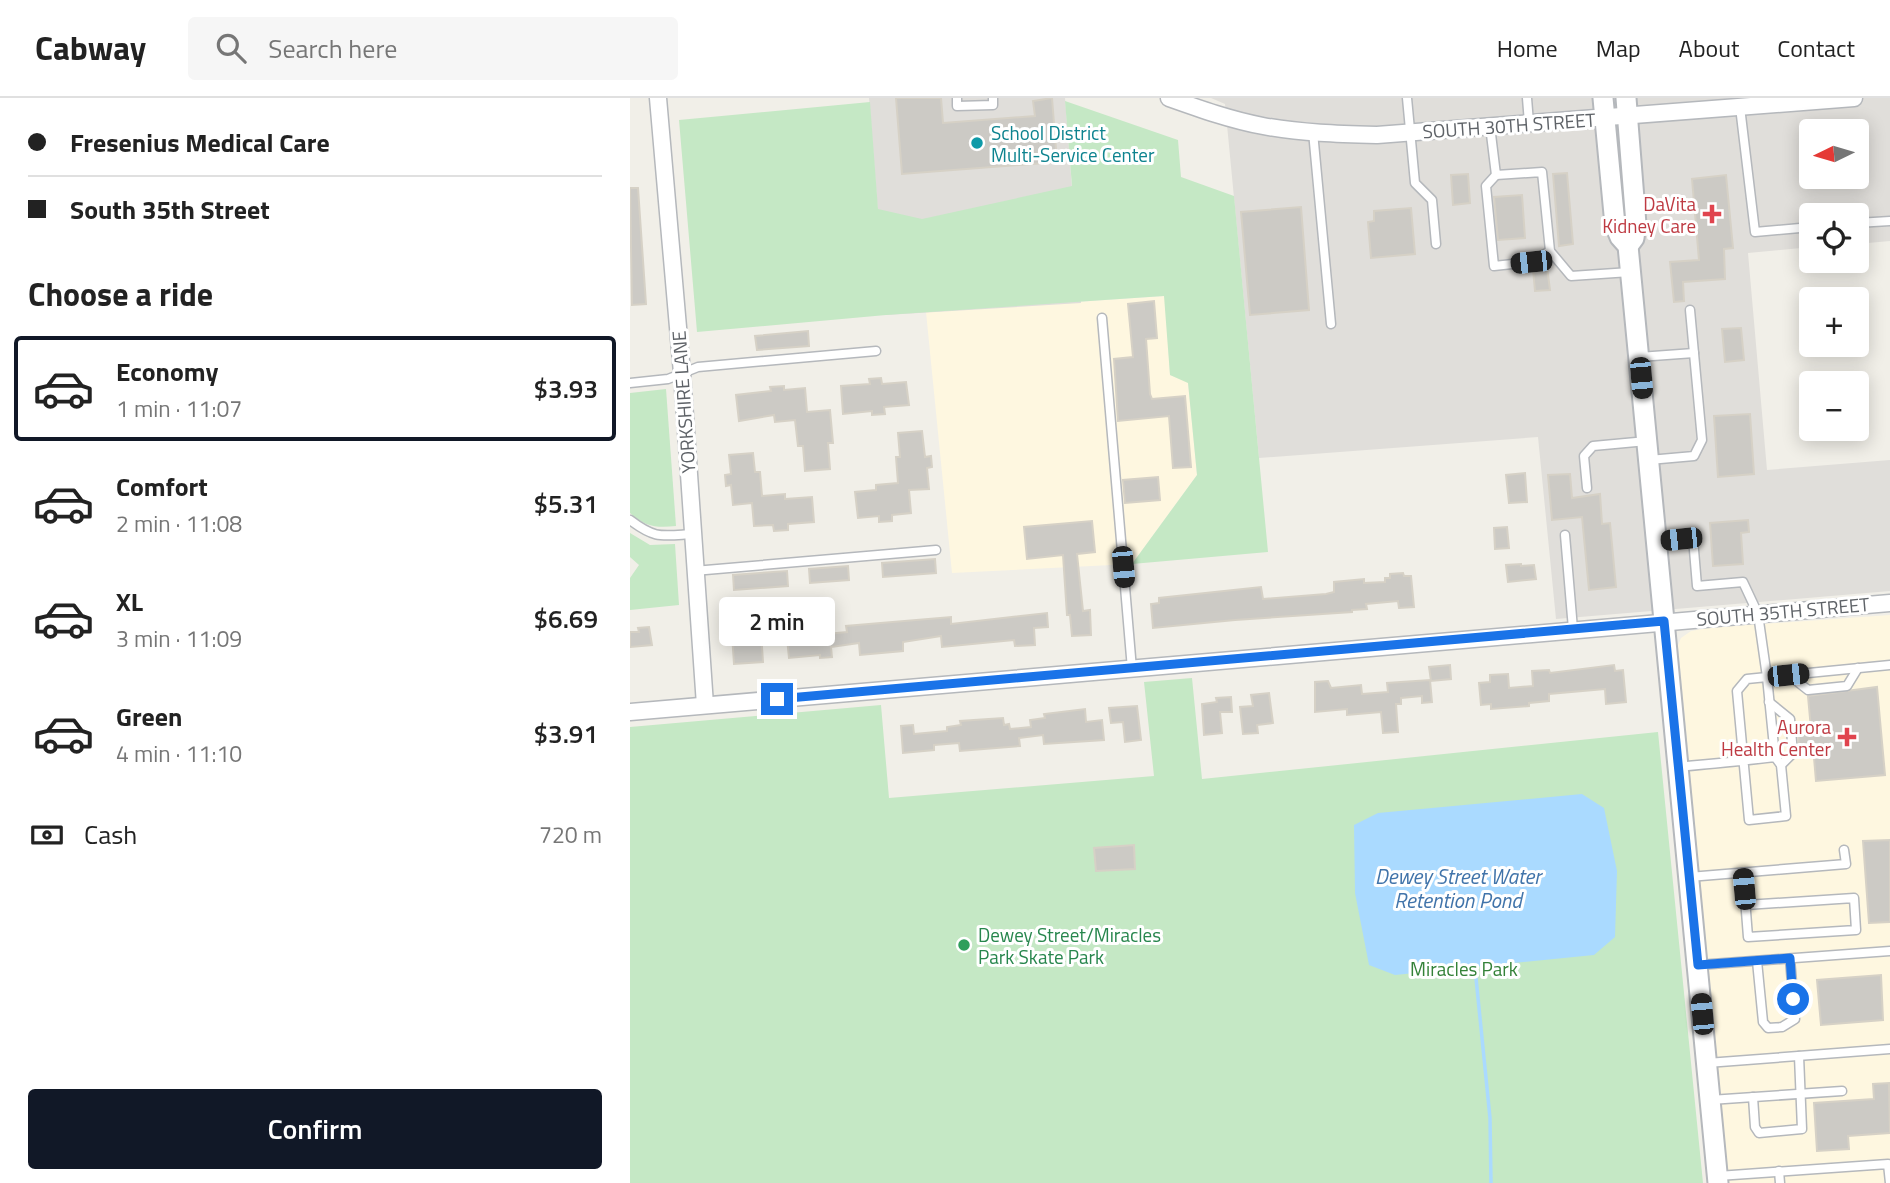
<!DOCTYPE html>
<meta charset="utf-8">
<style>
body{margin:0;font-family:"Titillium Web",sans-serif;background:#f6f6f6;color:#222;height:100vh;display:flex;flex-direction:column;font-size:26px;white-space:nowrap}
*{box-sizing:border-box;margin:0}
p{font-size:23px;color:#767676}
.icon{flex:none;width:38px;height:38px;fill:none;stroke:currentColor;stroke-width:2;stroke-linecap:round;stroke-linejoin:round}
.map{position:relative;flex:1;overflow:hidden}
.details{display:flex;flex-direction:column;background:#fff;width:630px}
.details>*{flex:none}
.top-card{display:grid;align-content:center;height:154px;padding:0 28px;background:#fff}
.needle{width:46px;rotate:265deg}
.fabs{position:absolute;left:1169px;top:21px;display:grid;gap:14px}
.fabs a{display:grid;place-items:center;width:70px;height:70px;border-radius:7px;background:#fff;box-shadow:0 4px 18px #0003;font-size:35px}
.end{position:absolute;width:32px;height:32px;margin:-16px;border:9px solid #1a73e8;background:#fff;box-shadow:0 0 0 4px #fff}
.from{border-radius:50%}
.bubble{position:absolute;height:49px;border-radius:7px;background:#fff;box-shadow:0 4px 18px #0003;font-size:23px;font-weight:600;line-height:49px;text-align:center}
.car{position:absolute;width:21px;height:42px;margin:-21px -10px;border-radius:9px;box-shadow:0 0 5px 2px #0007;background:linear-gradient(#222 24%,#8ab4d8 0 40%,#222 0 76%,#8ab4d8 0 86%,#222 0)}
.top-card b{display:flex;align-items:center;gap:24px;height:66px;font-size:26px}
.top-card b+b{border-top:2px solid #e0e0e0}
.top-card i{width:18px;height:18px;background:#222}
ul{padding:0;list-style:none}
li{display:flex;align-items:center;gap:21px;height:105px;margin:0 14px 10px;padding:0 14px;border:4px solid transparent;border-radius:7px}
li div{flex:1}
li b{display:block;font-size:26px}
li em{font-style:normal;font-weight:600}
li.on{border-color:#111827}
li>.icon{width:63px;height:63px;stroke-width:1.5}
h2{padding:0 28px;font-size:32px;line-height:84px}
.pay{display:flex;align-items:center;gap:18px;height:77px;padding:0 28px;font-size:26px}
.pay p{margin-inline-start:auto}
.action{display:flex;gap:14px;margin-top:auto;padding:14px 28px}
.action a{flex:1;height:80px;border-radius:7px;background:#111827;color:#fff;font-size:28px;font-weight:600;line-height:80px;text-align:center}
header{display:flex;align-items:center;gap:42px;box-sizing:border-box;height:98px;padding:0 35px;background:#fff;border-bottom:2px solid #e0e0e0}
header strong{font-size:33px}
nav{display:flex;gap:38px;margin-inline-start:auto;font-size:24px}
.search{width:490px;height:63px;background:#f6f6f6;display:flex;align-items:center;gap:18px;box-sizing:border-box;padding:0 24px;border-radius:7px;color:#767676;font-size:26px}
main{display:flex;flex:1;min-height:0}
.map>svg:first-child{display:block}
</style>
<header>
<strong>Cabway</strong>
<div class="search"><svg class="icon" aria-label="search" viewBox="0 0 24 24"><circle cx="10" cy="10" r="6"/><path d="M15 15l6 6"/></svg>Search here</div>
<nav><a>Home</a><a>Map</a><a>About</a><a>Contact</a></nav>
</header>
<main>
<section class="details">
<div class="top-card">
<b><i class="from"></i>Fresenius Medical Care</b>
<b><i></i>South 35th Street</b>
</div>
<h2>Choose a ride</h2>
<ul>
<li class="on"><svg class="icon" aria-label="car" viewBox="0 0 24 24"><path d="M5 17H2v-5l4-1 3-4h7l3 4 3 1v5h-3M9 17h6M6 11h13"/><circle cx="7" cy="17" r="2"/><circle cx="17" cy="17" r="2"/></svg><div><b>Economy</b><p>1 min · 11:07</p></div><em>$3.93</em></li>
<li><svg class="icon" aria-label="car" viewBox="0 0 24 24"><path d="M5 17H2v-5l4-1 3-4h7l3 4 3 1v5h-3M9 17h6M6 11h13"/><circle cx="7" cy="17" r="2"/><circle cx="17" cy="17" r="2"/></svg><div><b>Comfort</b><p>2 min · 11:08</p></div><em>$5.31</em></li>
<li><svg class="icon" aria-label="car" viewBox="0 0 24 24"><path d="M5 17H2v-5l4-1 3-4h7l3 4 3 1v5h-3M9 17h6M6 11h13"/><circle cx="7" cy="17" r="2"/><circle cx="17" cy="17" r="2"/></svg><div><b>XL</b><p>3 min · 11:09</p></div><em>$6.69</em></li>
<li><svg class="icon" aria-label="car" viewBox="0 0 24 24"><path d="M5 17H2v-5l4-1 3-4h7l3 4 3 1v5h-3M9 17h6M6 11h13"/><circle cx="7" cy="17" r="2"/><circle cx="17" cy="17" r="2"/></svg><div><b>Green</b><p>4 min · 11:10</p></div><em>$3.91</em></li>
</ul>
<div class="pay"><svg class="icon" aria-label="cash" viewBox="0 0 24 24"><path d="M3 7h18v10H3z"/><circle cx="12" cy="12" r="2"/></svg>Cash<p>720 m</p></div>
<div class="action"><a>Confirm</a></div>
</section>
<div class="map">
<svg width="1260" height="1085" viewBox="0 0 1260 1085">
<rect width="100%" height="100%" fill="#f1efe8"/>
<g fill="#fef7e0">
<path d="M535 198 540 277 558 284 567 377 502 466 322 475 296 214Z"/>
<path d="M1260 517V1085H1099L1048 547 1051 540 1061 533 1078 530Z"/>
</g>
<g fill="#e0deda" fill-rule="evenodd">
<path d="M239 0H435L451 205 256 217Z"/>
<path d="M581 0H1260V143L1227 146V117H1181V149L1118 155 1137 372 1260 362V493L926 521 908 339 629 360 595 6ZM1181 33H1227V79H1181Z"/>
</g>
<g fill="#c5e8c5">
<path d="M435 3 548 42 551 79 604 98 638 454 502 466 567 377 558 285 540 277 534 198 256 217 67 234 49 22 240 4 248 111 292 121 442 88Z"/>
<path d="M36 291 46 428C27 430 15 429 0 415V295Z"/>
<path d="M0 435 20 447 45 446 49 507 0 512V480L9 467 0 459Z"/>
<path d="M562 580 572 681 1028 634 1073 1085H0V629L251 607 259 700 524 678 514 584Z"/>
</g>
<path fill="#aadaff" d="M952 696 974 710 987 773 985 839 964 857 765 877 739 867 725 795 724 727 748 715Z"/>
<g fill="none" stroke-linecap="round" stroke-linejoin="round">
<path stroke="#aadaff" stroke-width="3.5" d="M845 870 860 1020 861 1085"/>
</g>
<g fill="#cccac5" stroke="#d6d1c6" stroke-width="2">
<path d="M266 0H311L313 25 405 18 403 3 422 0 427 64 272 76Z"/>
<path d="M937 75 943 146 929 148 923 76Z"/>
<path d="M838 76 840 105 823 107 821 77Z"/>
<path d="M1096 77 1103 150 1094 151 1095 181 1053 184 1054 203 1044 204 1040 164 1069 162 1062 81Z"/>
<path d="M0 90H8L16 206 2 207Z"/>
<path d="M892 97 895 140 868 142 864 99Z"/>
<path d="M671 109 679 212 620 217 611 114Z"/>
<path d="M781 110 785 156 741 160 738 124 744 123V113Z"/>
<path d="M917 169 920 192 905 193 903 171Z"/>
<path d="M524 203 527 240 516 241 520 296 522 301 555 298 561 369 543 370 539 318 488 323 484 261 503 259 498 206Z"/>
<path d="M1111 230 1114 262 1095 264 1092 231Z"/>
<path d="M178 233 179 248 127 252 125 238Z"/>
<path d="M251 280 252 286 276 284 279 307 254 309 255 316 242 317V313L213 316 211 288 240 286 239 281Z"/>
<path d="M154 288V292L175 290 177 314 200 312 203 345H198L200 371 175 373 173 348H168L165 322 145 324 144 317 109 323 106 297 141 293 140 289Z"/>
<path d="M1120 316 1124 376 1088 379 1084 318Z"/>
<path d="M292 333 295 359 301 358 302 369 297 370 299 391 279 392 281 415 262 417V423L249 424V418L228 420 225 394 246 392V387L268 385 266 359H270L268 335Z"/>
<path d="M123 355 125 374H130L132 398 155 396V401L182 399 184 424 158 426V432L144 433 143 427 124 428 122 405 103 407 101 387 96 388 95 377 101 376 99 357Z"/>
<path d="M895 375 897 404 879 405 876 377Z"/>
<path d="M940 376 942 400 970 396 972 426 980 425 986 489 959 492 952 419 922 422 918 377Z"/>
<path d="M528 379 530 402 495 405 493 382Z"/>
<path d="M1118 422 1119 434 1111 435 1113 466 1083 468 1080 425Z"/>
<path d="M462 423 465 454 447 456 453 513 460 512 461 537 442 538 440 517H437L433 457 397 461 394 429Z"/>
<path d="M877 429 879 450 865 451 864 430Z"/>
<path d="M305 461 306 475 253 479 252 465Z"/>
<path d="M891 466V468L904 467 906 481 878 484 876 467Z"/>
<path d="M218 468 219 482 180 485 179 471Z"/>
<path d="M157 473 158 488 104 492 103 477Z"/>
<path d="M773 475 774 478H781L784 509 769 510 768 503 736 506 737 511 722 512V514L605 522 523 530 521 506 529 505V500L631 489 633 501 696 496 704 494V484L734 481V485L755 484V480H760V476Z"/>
<path d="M417 515 418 529 404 530 405 547 385 548 384 542 312 549 311 538 273 544V553L230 557 229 545 201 549 202 559 190 560V557L159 560 157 540 217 534 216 528 321 519V526Z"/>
<path d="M19 529 22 547 0 549V534H9L8 530Z"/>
<path d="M131 534 133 564 104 566 102 536Z"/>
<path d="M820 567 821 581 801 583 799 569Z"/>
<path d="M984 567 985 573 993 572 996 604 976 606 975 591 919 596V603L899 605V608L861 611V606L851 607 849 585 860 584V577L878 576 879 590 903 588 902 573 919 572 920 575Z"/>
<path d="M800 582 802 604 792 605V598L771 600V606H766L768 634 753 635 751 614 717 617V611L685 614V584L698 583 701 590 731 587 732 596 758 594 757 585Z"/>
<path d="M1247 589 1255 677 1186 683 1183 648 1169 649 1168 633 1181 631 1178 598Z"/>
<path d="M639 595 643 625 627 627 628 635 613 636 610 609 623 608 621 597Z"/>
<path d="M601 599 602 614H590L592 635 574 637 572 606 587 604 586 600Z"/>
<path d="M507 608 511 642 495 644 493 624 481 625 479 610Z"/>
<path d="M455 611 456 624 472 622 474 642 414 646 413 637 389 640 390 648 330 653 329 645 304 647V652L273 655 271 628 283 627 284 636 317 633V629L331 627 330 623 373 620 374 627 379 626 380 631 401 629 400 622 415 620 414 616Z"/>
<path d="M1260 742V824L1239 825 1233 743Z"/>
<path d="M504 747 505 771 466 773 464 750Z"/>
<path d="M1251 877 1253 922 1191 927 1187 882Z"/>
<path d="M1259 985 1260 1035 1218 1038 1219 1051 1187 1053 1184 1005 1244 1001 1243 986Z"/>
</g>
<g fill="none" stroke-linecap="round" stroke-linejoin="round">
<defs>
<g id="service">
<path d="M327 0V8L363 7V0"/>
<path d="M777 0 785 85 802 102 806 146"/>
<path d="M897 0 899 25"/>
<path d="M1110 9 1125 134 1181 129"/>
<path d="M860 28 866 77 912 74 920 153 941 178 1000 174"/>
<path d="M683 34 701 226"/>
<path d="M866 77 856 88 864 168 901 164 920 153"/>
<path d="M1227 125 1260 123"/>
<path d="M472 220 502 571"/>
<path d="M1009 259 1064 255"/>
<path d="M0 285 38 281 68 269 246 253"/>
<path d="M1019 362 1064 358 1072 342 1060 212"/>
<path d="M957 390 954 358 963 348 1017 343"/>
<path d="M0 422C25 441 31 438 61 436"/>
<path d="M935 437 943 531"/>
<path d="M1027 444 1063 440 1067 488 1113 484 1128 516 1137 579 1260 567"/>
<path d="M64 473 306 452"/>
<path d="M1159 577 1178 592 1217 588 1228 570"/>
<path d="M1139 604 1160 621 1163 655 1151 667"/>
<path d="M1047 669C1080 666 1112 663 1145 659L1137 579 1117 581 1107 593 1119 722 1156 718 1151 667 1145 659"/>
<path d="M1113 775 1118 839 1226 832 1224 800 1116 807"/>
<path d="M1059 779 1216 766 1214 752"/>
<path d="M1127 863 1133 924 1138 930 1152 929 1165 921 1160 861"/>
<path d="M1068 867 1260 853"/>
<path d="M1077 965 1260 951"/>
<path d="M1123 999 1125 1029 1129 1035 1172 1031 1169 958"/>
<path d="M1080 1002 1212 993"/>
<path d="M1149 1073 1150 1085"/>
<path d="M1088 1078 1258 1066 1260 1085"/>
</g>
<g id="minor">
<path d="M28 0 52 275 75 607"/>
<path d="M539 0C570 11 601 22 633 28 671 35 709 36 747 37L1224 0"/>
<path d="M0 614 1260 505"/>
</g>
<g id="tertiary">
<path d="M973 0 985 127 990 139 998 148 1088 1085"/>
<path d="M996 0 1006 126 1004 140 998 148"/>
</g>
</defs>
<use href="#service" stroke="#b5b8bc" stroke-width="11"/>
<use href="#minor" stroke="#b5b8bc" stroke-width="19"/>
<use href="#tertiary" stroke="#b5b8bc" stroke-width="23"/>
<use href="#service" stroke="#fff" stroke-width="8"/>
<use href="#minor" stroke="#fff" stroke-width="16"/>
<use href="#tertiary" stroke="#fff" stroke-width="19"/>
</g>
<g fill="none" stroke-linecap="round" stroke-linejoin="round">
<path stroke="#1a73e8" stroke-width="9" d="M147 601 1034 523 1068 867 1160 860 1163 901"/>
</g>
<circle fill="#0f9aa8" stroke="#fff" stroke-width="2.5" cx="347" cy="45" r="7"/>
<g fill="#e0444e" stroke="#fff" stroke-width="2.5">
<path d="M1078.5 105.5h7v7h7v7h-7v7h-7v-7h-7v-7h7z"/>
<path d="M1213.5 628.5h7v7h7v7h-7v7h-7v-7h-7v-7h7z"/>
</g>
<circle fill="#2e9e5b" stroke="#fff" stroke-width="2.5" cx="334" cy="847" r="7"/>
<g text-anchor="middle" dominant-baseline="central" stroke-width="6" stroke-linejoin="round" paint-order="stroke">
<g font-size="19" fill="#5f6368" stroke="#fff">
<text transform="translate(879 27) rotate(-4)">SOUTH 30TH STREET</text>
<text transform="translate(53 304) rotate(-94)">YORKSHIRE LANE</text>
<text transform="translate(1153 513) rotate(-5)">SOUTH 35TH STREET</text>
</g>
<g font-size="19" fill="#0d838f" stroke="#fff" text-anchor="start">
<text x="361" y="34">School District<tspan x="361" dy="22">Multi-Service Center</tspan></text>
</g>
<g font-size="19" fill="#be3a42" stroke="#fff" text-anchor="end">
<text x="1066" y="105">DaVita<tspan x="1066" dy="22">Kidney Care</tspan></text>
<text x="1201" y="628">Aurora<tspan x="1201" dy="22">Health Center</tspan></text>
</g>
<g font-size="19" fill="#27864d" stroke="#fff" text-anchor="start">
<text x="348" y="836">Dewey Street/Miracles<tspan x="348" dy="22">Park Skate Park</tspan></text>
</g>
<g font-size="19" fill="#348238" stroke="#fff">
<text x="834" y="870">Miracles Park</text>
</g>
<g font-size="21" font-style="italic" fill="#4174aa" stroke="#fff">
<text x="828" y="778">Dewey Street Water<tspan x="828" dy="24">Retention Pond</tspan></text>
</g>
</g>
</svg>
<div class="fabs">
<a><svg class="needle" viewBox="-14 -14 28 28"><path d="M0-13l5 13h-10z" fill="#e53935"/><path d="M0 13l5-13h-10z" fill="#767676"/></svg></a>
<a><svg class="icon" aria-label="locate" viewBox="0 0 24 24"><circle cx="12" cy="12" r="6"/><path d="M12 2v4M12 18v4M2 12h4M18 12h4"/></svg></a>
<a>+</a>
<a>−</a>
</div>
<i class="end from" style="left:1163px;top:901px"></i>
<i class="end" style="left:147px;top:601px"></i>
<div class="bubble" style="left:89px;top:499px;width:116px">2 min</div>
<i class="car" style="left:901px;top:164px;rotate:264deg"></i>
<i class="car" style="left:1011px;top:280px;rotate:175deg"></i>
<i class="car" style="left:1051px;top:441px;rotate:264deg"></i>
<i class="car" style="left:493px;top:469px;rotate:175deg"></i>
<i class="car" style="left:1158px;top:577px;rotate:84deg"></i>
<i class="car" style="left:1114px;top:791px;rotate:355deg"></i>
<i class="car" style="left:1072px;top:916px;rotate:355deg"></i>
</div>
</main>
